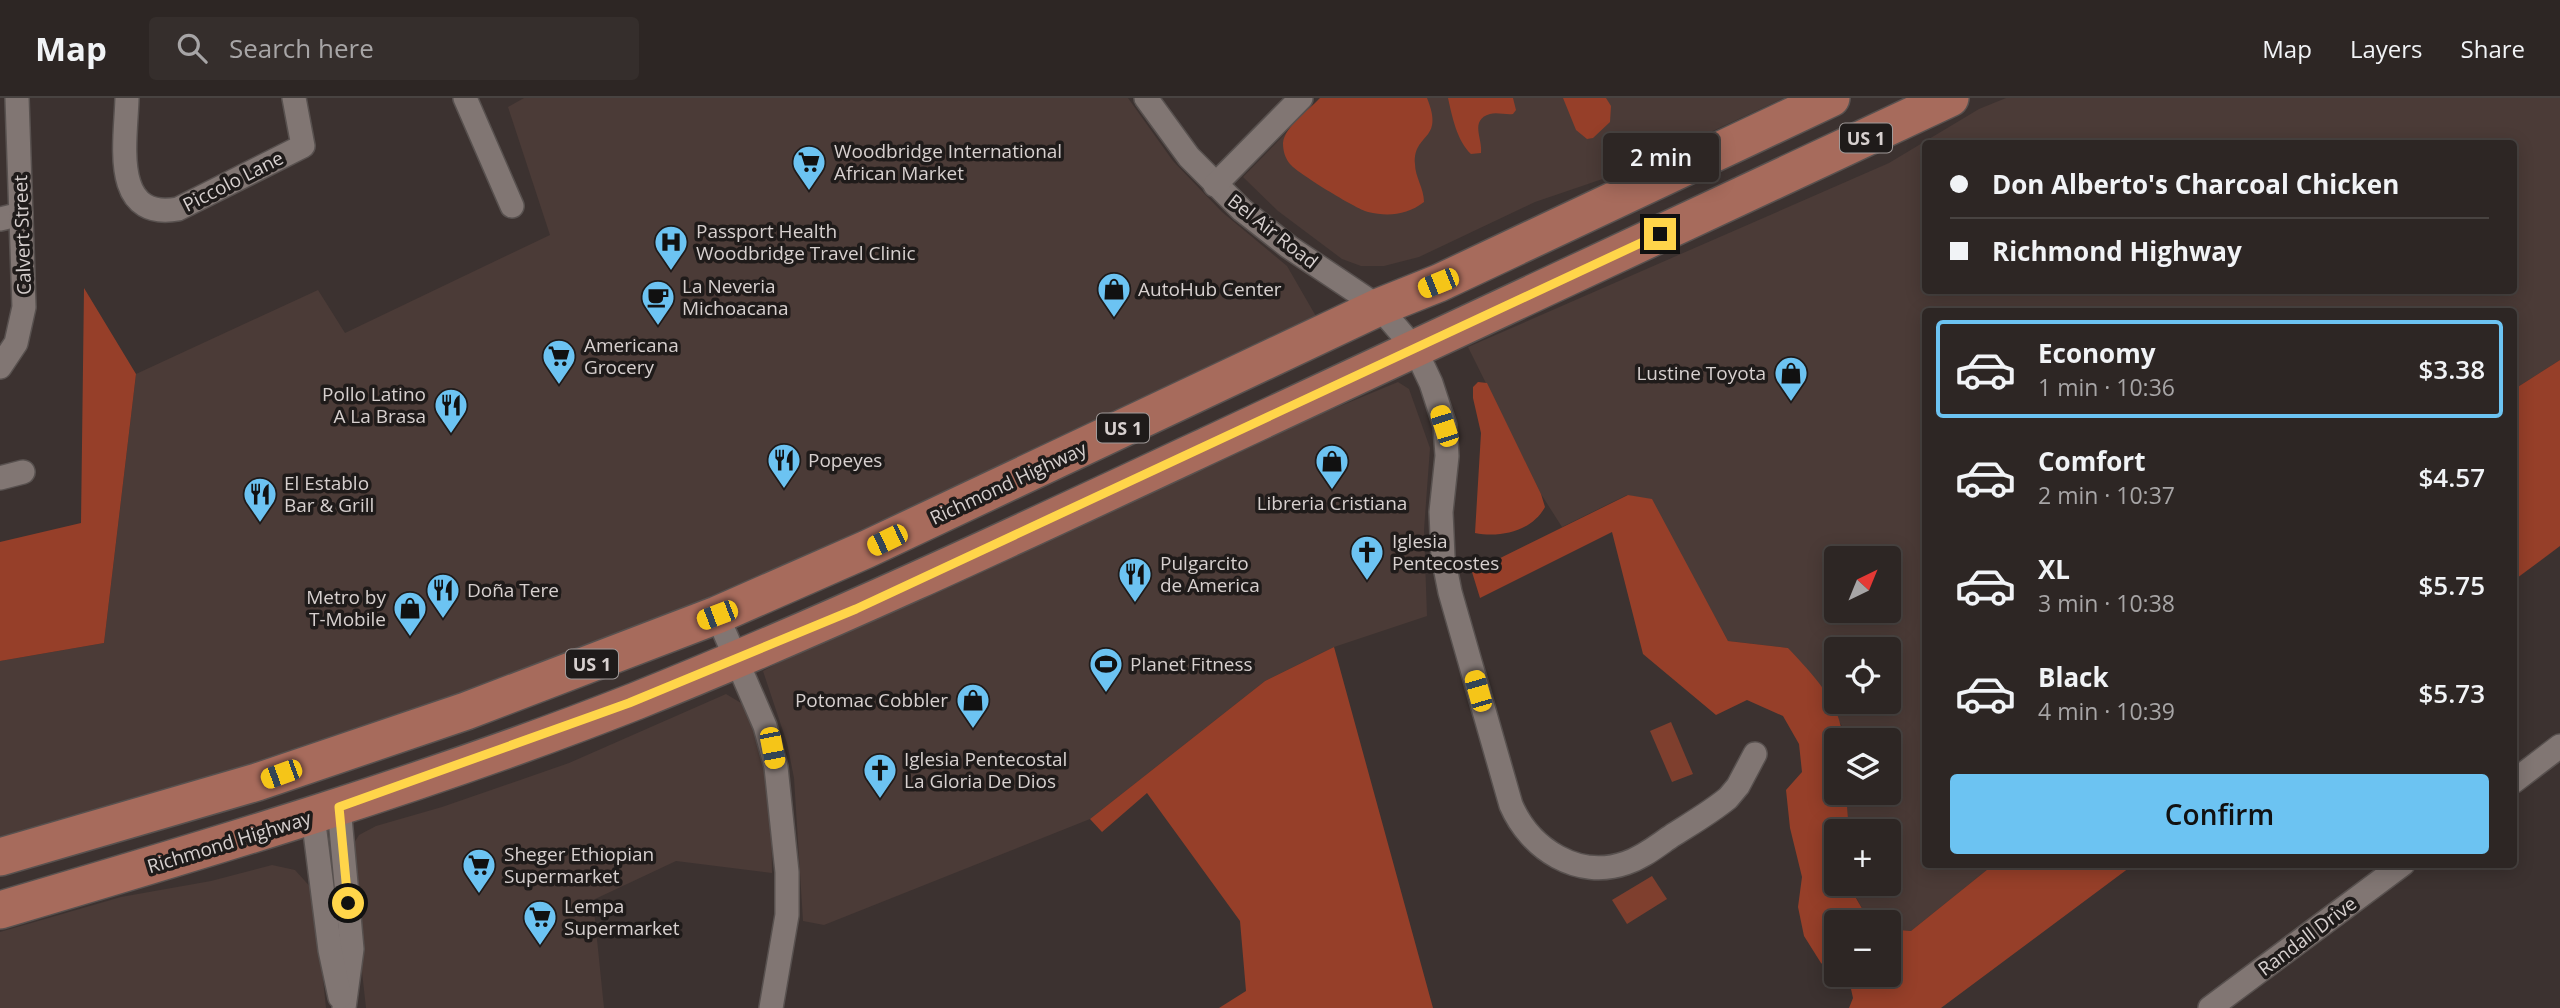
<!DOCTYPE html>
<meta charset="utf-8">
<style>
body{margin:0;font-family:"Open Sans",sans-serif;background:#352e2c;color:#f1f3f6;height:100vh;display:flex;flex-direction:column;font-size:26px;white-space:nowrap}
*{box-sizing:border-box;margin:0}
p{font-size:23px;color:#a7a5a6}
.icon{flex:none;width:38px;height:38px;fill:none;stroke:currentColor;stroke-width:2;stroke-linecap:round;stroke-linejoin:round}
.map{position:relative;flex:1;overflow:hidden}
.sheet{position:absolute;left:1922px;top:210px;width:595px;height:560px;display:flex;flex-direction:column;background:#2d2624;border-radius:7px;box-shadow:0 4px 18px #0003,0 0 0 2px #484341}
.sheet>*{flex:none}
.hud{position:absolute;left:1922px;top:42px;width:595px;height:154px;border-radius:7px;box-shadow:0 4px 18px #0003,0 0 0 2px #484341;display:grid;align-content:center;height:154px;padding:0 28px;background:#2d2624}
.needle{width:46px;rotate:43deg}
.tools{position:absolute;left:1824px;top:448px;display:grid;gap:14px}
.tools a{display:grid;place-items:center;width:77px;height:77px;border-radius:7px;background:#2d2624;box-shadow:0 4px 18px #0003,0 0 0 2px #484341;font-size:35px}
.end{position:absolute;width:32px;height:32px;margin:-16px;border:9px solid #ffd54a;background:#111;box-shadow:0 0 0 4px #111}
.from{border-radius:50%}
.bubble{position:absolute;height:49px;border-radius:7px;background:#2d2624;box-shadow:0 4px 18px #0003,0 0 0 2px #484341;font-size:23px;font-weight:600;line-height:49px;text-align:center}
.car{position:absolute;width:21px;height:42px;margin:-21px -10px;border-radius:9px;box-shadow:0 0 5px 2px #0007;background:linear-gradient(#f5c518 24%,#345 0 40%,#f5c518 0 76%,#345 0 86%,#f5c518 0)}
.hud b{display:flex;align-items:center;gap:24px;height:66px;font-size:26px}
.hud b+b{border-top:2px solid #484341}
.hud i{width:18px;height:18px;background:#f1f3f6}
ul{padding:12px 0 0;list-style:none}
li{display:flex;align-items:center;gap:21px;height:98px;margin:0 14px 10px;padding:0 14px;border:4px solid transparent;border-radius:7px}
li div{flex:1}
li b{display:block;font-size:26px}
li em{font-style:normal;font-weight:600}
li.current{border-color:#6cc3f2}
li>.icon{width:63px;height:63px;stroke-width:1.5}
.action{display:flex;gap:14px;margin-top:auto;padding:14px 28px}
.action a{flex:1;height:80px;border-radius:7px;background:#6cc3f2;color:#111;font-size:28px;font-weight:600;line-height:80px;text-align:center}
header{display:flex;align-items:center;gap:42px;box-sizing:border-box;height:98px;padding:0 35px;background:#2d2624;border-bottom:2px solid #484341}
header strong{font-size:33px}
nav{display:flex;gap:38px;margin-inline-start:auto;font-size:24px}
.search{width:490px;height:63px;background:#352e2c;display:flex;align-items:center;gap:18px;box-sizing:border-box;padding:0 24px;border-radius:7px;color:#a7a5a6;font-size:26px}
.map>svg:first-child{display:block}
</style>
<header>
<strong>Map</strong>
<div class="search"><svg class="icon" aria-label="search" viewBox="0 0 24 24"><circle cx="10" cy="10" r="6"/><path d="M15 15l6 6"/></svg>Search here</div>
<nav><a>Map</a><a>Layers</a><a>Share</a></nav>
</header>
<div class="map">
<svg width="2560" height="910" viewBox="0 0 2560 910">
<rect width="100%" height="100%" fill="#3c3230"/>
<g fill="#4b3b37" fill-rule="evenodd">
<path d="M524 0H1128L1173 63 1222 114 1287 168 1321 227 513 598 0 745V563L104 545 136 276 318 192 345 235 550 137 508 9Z"/>
<path d="M1320 0H1784L1629 72 1535 104 1419 159 1384 168H1361L1342 161 1278 113 1243 79Z"/>
<path d="M2006 0H2560V262L2513 292V214H1925V766L1993 767 1911 833 1888 831V824H1870L1853 794 1852 786H1888V733H1849L1846 695H1888V642H1843L1842 628 1788 550 1728 543 1651 402 1627 397 1562 429 1541 396 1468 249 1889 65 1979 11ZM1925 46H2513V192H1925ZM1836 460H1888V513H1836ZM1836 551H1888V604H1836Z"/>
<path d="M1398 284 1409 291 1430 350 1424 432 1427 518 1334 549 1265 583 1090 721 824 827 803 823 794 680 787 645 763 573 965 464Z"/>
<path d="M726 596 741 605 759 640 771 699 772 775 676 763 593 802 604 910H366L350 765 351 750 359 737 376 728 442 709 569 665Z"/>
<path d="M272 767 295 772 314 793 326 910H0V834L121 799 211 783Z"/>
</g>
<g fill="#7f3f2e">
<path d="M1671 624 1693 676 1672 684 1650 633Z"/>
<path d="M1652 778 1667 801 1627 826 1612 802Z"/>
</g>
<g fill="#963f29">
<path d="M1320 0H1427C1445 44 1413 34 1415 66 1415 79 1424 90 1424 104 1407 117 1388 119 1368 114 1356 111 1296 74 1290 66 1285 60 1283 53 1283 45 1285 28 1309 12 1320 0Z"/>
<path d="M1448 0H1513L1516 12 1513 16C1506 17 1497 14 1490 16 1469 22 1483 41 1481 55L1471 56C1457 43 1452 18 1448 0Z"/>
<path d="M1563 0H1606L1611 8 1610 24 1593 40 1587 41 1576 32Z"/>
<path d="M84 190 136 276 104 545 0 563V444L81 425Z"/>
<path d="M2560 262V448L2513 483V292Z"/>
<path d="M1478 284 1487 285 1541 396 1545 409C1532 433 1501 440 1475 435L1481 335 1473 300V289Z"/>
<path d="M1628 397 1652 401 1728 543 1788 550C1813 577 1840 603 1843 642H1836V695H1846L1849 733H1836V786H1852L1853 795 1870 824H1836V877H1888V831L1911 833 1993 767H2133L1941 910H1849L1853 900 1851 891 1821 865 1804 838 1798 809 1802 779 1790 730 1786 692 1802 674 1799 646 1783 618 1747 602 1716 617 1643 556 1612 434 1480 500 1472 474Z"/>
<path d="M1334 549 1433 910H1219L1246 893 1240 823 1147 695 1102 734 1090 721 1265 583Z"/>
</g>
<g fill="none" stroke-linecap="round" stroke-linejoin="round">
<defs>
<g id="minor">
<path d="M127 0C126 42 110 123 178 111L303 48 294 0"/>
<path d="M465 0 512 108"/>
<path d="M1146 0 1189 59 1242 112 1289 149 1379 209 1415 251 1431 285 1445 328 1447 358 1441 414 1443 459 1450 494 1511 707C1530 751 1578 782 1626 765 1644 759 1658 747 1673 737 1692 725 1711 714 1728 700L1738 688 1755 656"/>
<path d="M1215 87 1301 0"/>
<path d="M0 121 21 116"/>
<path d="M0 269 16 245 24 209 17 0"/>
<path d="M0 380 23 374"/>
<path d="M717 517 765 628 776 669 787 774V817L771 910"/>
<path d="M2513 684 2560 648"/>
<path d="M339 709 352 851 344 910"/>
<path d="M313 718 330 852 340 899"/>
<path d="M2210 910 2403 766"/>
</g>
<g id="primary">
<path d="M0 759 257 684 466 613 717 517 867 451 1379 209 1439 185 1831 0"/>
<path d="M0 812C214 749 428 685 636 603 830 525 1019 436 1209 347 1456 231 1703 115 1950 0"/>
</g>
</defs>
<use href="#minor" stroke="#58514f" stroke-width="26"/>
<use href="#primary" stroke="#58514f" stroke-width="40"/>
<use href="#minor" stroke="#817673" stroke-width="23"/>
<use href="#primary" stroke="#a76b5c" stroke-width="37"/>
</g>
<g fill="none" stroke-linecap="round" stroke-linejoin="round">
<path stroke="#ffd54a" stroke-width="9" d="M348 805 339 709 629 605 856 511 1660 136"/>
</g>
<defs>
<symbol id="supermarket-pin" viewBox="-11 -11 22 30"><path d="M0 17L-7.5 6A9.5 9.5 0 1 1 7.5 6Z" fill="#6cc3f2" stroke="#1f1b1a"/><path d="M-6-5.5h2.5l.6 2H6L4.5 2H-2.5L-4.4-4H-6ZM-1.5 3.2a1.3 1.3 0 1 0 .1 0ZM3 3.2a1.3 1.3 0 1 0 .1 0Z" fill="#111"/></symbol>
<symbol id="hospital-pin" viewBox="-11 -11 22 30"><path d="M0 17L-7.5 6A9.5 9.5 0 1 1 7.5 6Z" fill="#6cc3f2" stroke="#1f1b1a"/><path d="M-5-5h3v3.5h4V-5h3V5h-3V1.5h-4V5h-3Z" fill="#111"/></symbol>
<symbol id="shop-pin" viewBox="-11 -11 22 30"><path d="M0 17L-7.5 6A9.5 9.5 0 1 1 7.5 6Z" fill="#6cc3f2" stroke="#1f1b1a"/><path d="M-5-2.5h2.3a2.7 3.5 0 0 1 5.4 0H5L5.5 6h-11ZM-1.5-2.5h3a1.5 2.3 0 0 0-3 0Z" fill="#111"/></symbol>
<symbol id="cafe-pin" viewBox="-11 -11 22 30"><path d="M0 17L-7.5 6A9.5 9.5 0 1 1 7.5 6Z" fill="#6cc3f2" stroke="#1f1b1a"/><path d="M-5.5-4.5H6V0H3Q3 3.5 0 3.5H-2.5Q-5.5 3.5-5.5 0ZM3-3.2v2h1.7v-2ZM-6 4.5H4V6H-6Z" fill="#111"/></symbol>
<symbol id="restaurant-pin" viewBox="-11 -11 22 30"><path d="M0 17L-7.5 6A9.5 9.5 0 1 1 7.5 6Z" fill="#6cc3f2" stroke="#1f1b1a"/><path d="M-5-6h1v4h1v-4h1v4h1v-4h1v5L-1.5 .5V6h-2V.5L-5-1ZM5-6V6H3V1.5H1.5Q1.5-4 5-6Z" fill="#111"/></symbol>
<symbol id="church-pin" viewBox="-11 -11 22 30"><path d="M0 17L-7.5 6A9.5 9.5 0 1 1 7.5 6Z" fill="#6cc3f2" stroke="#1f1b1a"/><path d="M-1.2-6h2.4v3.5h3.3v2.4h-3.3V6h-2.4V-.1h-3.3v-2.4h3.3Z" fill="#111"/></symbol>
<symbol id="stadium-pin" viewBox="-11 -11 22 30"><path d="M0 17L-7.5 6A9.5 9.5 0 1 1 7.5 6Z" fill="#6cc3f2" stroke="#1f1b1a"/><path d="M0-5a6.5 5 0 1 0 0 10a6.5 5 0 1 0 0-10ZM-3.5-1.8h7v3.6h-7Z" fill="#111"/></symbol>
</defs>
<g fill-rule="evenodd">
<use href="#supermarket-pin" x="790" y="45" width="38" height="52"/>
<use href="#hospital-pin" x="652" y="125" width="38" height="52"/>
<use href="#shop-pin" x="1095" y="172" width="38" height="52"/>
<use href="#cafe-pin" x="639" y="180" width="38" height="52"/>
<use href="#supermarket-pin" x="540" y="239" width="38" height="52"/>
<use href="#shop-pin" x="1772" y="256" width="38" height="52"/>
<use href="#restaurant-pin" x="432" y="288" width="38" height="52"/>
<use href="#restaurant-pin" x="765" y="343" width="38" height="52"/>
<use href="#shop-pin" x="1313" y="344" width="38" height="52"/>
<use href="#restaurant-pin" x="241" y="377" width="38" height="52"/>
<use href="#church-pin" x="1348" y="435" width="38" height="52"/>
<use href="#restaurant-pin" x="1116" y="457" width="38" height="52"/>
<use href="#restaurant-pin" x="424" y="473" width="38" height="52"/>
<use href="#shop-pin" x="391" y="491" width="38" height="52"/>
<use href="#stadium-pin" x="1087" y="547" width="38" height="52"/>
<use href="#shop-pin" x="954" y="583" width="38" height="52"/>
<use href="#church-pin" x="861" y="653" width="38" height="52"/>
<use href="#supermarket-pin" x="460" y="748" width="38" height="52"/>
<use href="#supermarket-pin" x="521" y="800" width="38" height="52"/>
</g>
<g text-anchor="middle" dominant-baseline="central" stroke-width="7" stroke-linejoin="round" paint-order="stroke">
<g fill="#1f1b1a" stroke="#a09a99" stroke-width="2">
<rect x="1840" y="25.5" width="52" height="29" rx="5"/>
<rect x="1097" y="315.5" width="52" height="29" rx="5"/>
<rect x="566" y="551.5" width="52" height="29" rx="5"/>
</g>
<g font-size="18" font-weight="bold" fill="#d7d0cf">
<text x="1866" y="40">US 1</text>
<text x="1123" y="330">US 1</text>
<text x="592" y="566">US 1</text>
</g>
<g font-size="19" fill="#d7d0cf" stroke="#1f1b1a" text-anchor="start">
<text x="834" y="53">Woodbridge International<tspan x="834" dy="22">African Market</tspan></text>
<text x="696" y="133">Passport Health<tspan x="696" dy="22">Woodbridge Travel Clinic</tspan></text>
<text x="682" y="188">La Neveria<tspan x="682" dy="22">Michoacana</tspan></text>
<text x="1138" y="191">AutoHub Center</text>
<text x="584" y="247">Americana<tspan x="584" dy="22">Grocery</tspan></text>
<text x="1766" y="275" text-anchor="end">Lustine Toyota</text>
<text x="426" y="296" text-anchor="end">Pollo Latino<tspan x="426" dy="22">A La Brasa</tspan></text>
<text x="808" y="362">Popeyes</text>
<text x="284" y="385">El Establo<tspan x="284" dy="22">Bar &amp; Grill</tspan></text>
<text x="1332" y="405" text-anchor="middle">Libreria Cristiana</text>
<text x="1392" y="443">Iglesia<tspan x="1392" dy="22">Pentecostes</tspan></text>
<text x="1160" y="465">Pulgarcito<tspan x="1160" dy="22">de America</tspan></text>
<text x="467" y="492">Doña Tere</text>
<text x="386" y="499" text-anchor="end">Metro by<tspan x="386" dy="22">T-Mobile</tspan></text>
<text x="1130" y="566">Planet Fitness</text>
<text x="948" y="602" text-anchor="end">Potomac Cobbler</text>
<text x="904" y="661">Iglesia Pentecostal<tspan x="904" dy="22">La Gloria De Dios</tspan></text>
<text x="504" y="756">Sheger Ethiopian<tspan x="504" dy="22">Supermarket</tspan></text>
<text x="564" y="808">Lempa<tspan x="564" dy="22">Supermarket</tspan></text>
</g>
<g font-size="19" fill="#d7d0cf" stroke="#1f1b1a">
<text transform="translate(233 83) rotate(-27)">Piccolo Lane</text>
<text transform="translate(1273 133) rotate(38)">Bel Air Road</text>
<text transform="translate(22 137) rotate(-92)">Calvert Street</text>
<text transform="translate(1008 385) rotate(-25)">Richmond Highway</text>
<text transform="translate(229 744) rotate(-17)">Richmond Highway</text>
<text transform="translate(2307 838) rotate(-37)">Randall Drive</text>
</g>
</g>
</svg>
<div class="tools">
<a><svg class="needle" viewBox="-14 -14 28 28"><path d="M0-13l5 13h-10z" fill="#e53935"/><path d="M0 13l5-13h-10z" fill="#a7a5a6"/></svg></a>
<a><svg class="icon" aria-label="locate" viewBox="0 0 24 24"><circle cx="12" cy="12" r="6"/><path d="M12 2v4M12 18v4M2 12h4M18 12h4"/></svg></a>
<a><svg class="icon" aria-label="layers" viewBox="0 0 24 24"><path d="M12 4l9 5-9 5-9-5zM3 14l9 5 9-5"/></svg></a>
<a>+</a>
<a>−</a>
</div>
<i class="end from" style="left:348px;top:805px"></i>
<i class="end" style="left:1660px;top:136px"></i>
<div class="bubble" style="left:1603px;top:35px;width:116px">2 min</div>
<i class="car" style="left:1438px;top:185px;rotate:248deg"></i>
<i class="car" style="left:1444px;top:328px;rotate:342deg"></i>
<i class="car" style="left:887px;top:442px;rotate:244deg"></i>
<i class="car" style="left:717px;top:517px;rotate:249deg"></i>
<i class="car" style="left:1478px;top:593px;rotate:344deg"></i>
<i class="car" style="left:772px;top:650px;rotate:169deg"></i>
<i class="car" style="left:281px;top:676px;rotate:250deg"></i>
<div class="hud">
<b><i class="from"></i>Don Alberto's Charcoal Chicken</b>
<b><i></i>Richmond Highway</b>
</div>
<section class="sheet">
<ul>
<li class="current"><svg class="icon" aria-label="car" viewBox="0 0 24 24"><path d="M5 17H2v-5l4-1 3-4h7l3 4 3 1v5h-3M9 17h6M6 11h13"/><circle cx="7" cy="17" r="2"/><circle cx="17" cy="17" r="2"/></svg><div><b>Economy</b><p>1 min · 10:36</p></div><em>$3.38</em></li>
<li><svg class="icon" aria-label="car" viewBox="0 0 24 24"><path d="M5 17H2v-5l4-1 3-4h7l3 4 3 1v5h-3M9 17h6M6 11h13"/><circle cx="7" cy="17" r="2"/><circle cx="17" cy="17" r="2"/></svg><div><b>Comfort</b><p>2 min · 10:37</p></div><em>$4.57</em></li>
<li><svg class="icon" aria-label="car" viewBox="0 0 24 24"><path d="M5 17H2v-5l4-1 3-4h7l3 4 3 1v5h-3M9 17h6M6 11h13"/><circle cx="7" cy="17" r="2"/><circle cx="17" cy="17" r="2"/></svg><div><b>XL</b><p>3 min · 10:38</p></div><em>$5.75</em></li>
<li><svg class="icon" aria-label="car" viewBox="0 0 24 24"><path d="M5 17H2v-5l4-1 3-4h7l3 4 3 1v5h-3M9 17h6M6 11h13"/><circle cx="7" cy="17" r="2"/><circle cx="17" cy="17" r="2"/></svg><div><b>Black</b><p>4 min · 10:39</p></div><em>$5.73</em></li>
</ul>
<div class="action"><a>Confirm</a></div>
</section>
</div>
